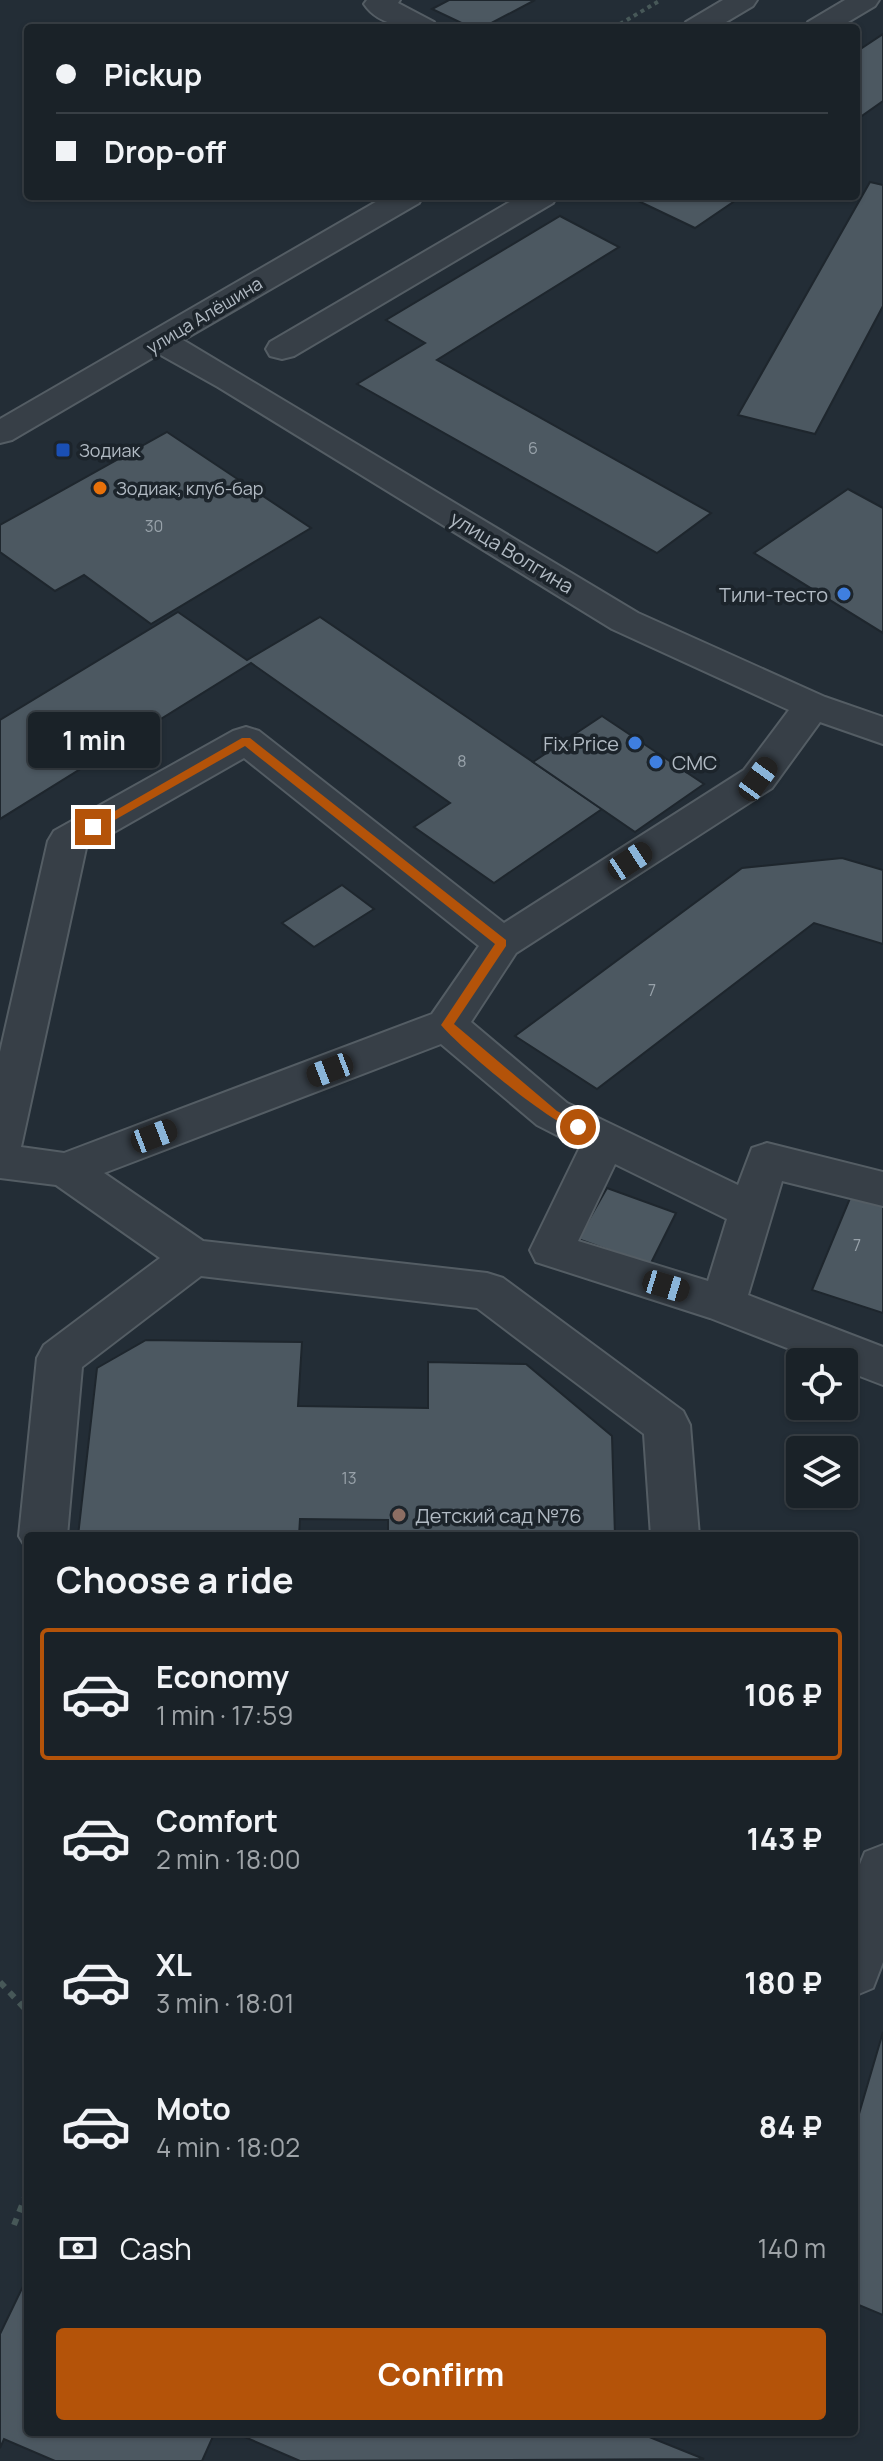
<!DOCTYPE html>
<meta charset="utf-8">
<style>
body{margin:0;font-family:Manrope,sans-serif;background:#232a30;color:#f1f3f6;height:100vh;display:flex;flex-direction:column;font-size:30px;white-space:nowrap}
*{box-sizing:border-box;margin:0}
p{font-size:26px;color:#9fa4a8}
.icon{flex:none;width:44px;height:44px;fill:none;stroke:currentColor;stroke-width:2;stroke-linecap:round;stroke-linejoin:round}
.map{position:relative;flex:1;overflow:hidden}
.side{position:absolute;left:24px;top:1532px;width:834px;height:904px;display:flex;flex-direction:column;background:#1a2228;border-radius:8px;box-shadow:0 2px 6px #0004,0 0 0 2px #383f45}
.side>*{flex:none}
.guide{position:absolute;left:24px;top:24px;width:836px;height:176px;border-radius:8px;box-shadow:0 2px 6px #0004,0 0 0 2px #383f45;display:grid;align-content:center;height:176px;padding:0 32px;background:#1a2228}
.tools{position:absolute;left:786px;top:1348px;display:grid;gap:16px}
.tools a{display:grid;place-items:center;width:72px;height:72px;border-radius:8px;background:#1a2228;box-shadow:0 2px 6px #0004,0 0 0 2px #383f45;font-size:40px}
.end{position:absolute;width:36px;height:36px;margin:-18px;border:10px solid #b45309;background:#fff;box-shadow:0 0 0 4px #fff}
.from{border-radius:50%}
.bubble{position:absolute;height:56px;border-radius:8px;background:#1a2228;box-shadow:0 2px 6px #0004,0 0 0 2px #383f45;font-size:26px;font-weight:700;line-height:56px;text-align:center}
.car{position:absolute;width:24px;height:48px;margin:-24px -12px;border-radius:10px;box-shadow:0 0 6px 2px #0007;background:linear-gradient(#222 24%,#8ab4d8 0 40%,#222 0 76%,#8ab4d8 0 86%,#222 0)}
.guide b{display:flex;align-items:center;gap:28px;height:76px;font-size:30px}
.guide b+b{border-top:2px solid #383f45}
.guide i{width:20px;height:20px;background:#f1f3f6}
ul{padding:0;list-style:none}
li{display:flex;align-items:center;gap:24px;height:132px;margin:0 16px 12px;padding:0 16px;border:4px solid transparent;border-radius:8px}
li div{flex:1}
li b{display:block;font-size:30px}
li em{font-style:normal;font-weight:700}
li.current{border-color:#b45309}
li>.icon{width:72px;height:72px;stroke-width:1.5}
h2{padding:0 32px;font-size:36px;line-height:96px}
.pay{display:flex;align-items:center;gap:20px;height:88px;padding:0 32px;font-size:30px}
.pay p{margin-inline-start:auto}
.cta{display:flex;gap:16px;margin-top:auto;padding:16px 32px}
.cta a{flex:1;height:92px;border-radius:8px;background:#b45309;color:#fff;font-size:32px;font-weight:700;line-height:92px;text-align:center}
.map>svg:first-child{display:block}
</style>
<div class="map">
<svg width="883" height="2461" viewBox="0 0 883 2461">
<rect width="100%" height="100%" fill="#232d36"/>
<g fill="#4c5861" stroke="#1e262d" stroke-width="2">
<path d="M449 0H535L482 28H472L432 9Z"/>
<path d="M883 34V101L856 120V52Z"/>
<path d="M870 182 883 185V306L815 434 738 415Z"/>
<path d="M636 196H742L695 228 632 198Z"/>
<path d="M560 216 619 247 437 360 711 513 657 553 357 384 425 343 386 320Z"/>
<path d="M167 432 311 528 151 624 84 575 55 591 0 552V525Z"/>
<path d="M848 489 883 508V633L754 553Z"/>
<path d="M178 612 247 660 320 617 602 809 494 883 414 827 450 803 251 663 0 819V720Z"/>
<path d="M602 716 704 784 635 832 533 762Z"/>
<path d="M842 858 883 870V944L814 923 597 1089 515 1036 742 868Z"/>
<path d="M342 885 374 909 314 947 282 923Z"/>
<path d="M607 1188 676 1213 650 1265 578 1239Z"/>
<path d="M853 1191 883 1200V1313L812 1290Z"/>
<path d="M146 1340 302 1342 298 1406 428 1408V1362L526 1364 612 1436 615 1536H388V1520L300 1519 299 1536H78L97 1368Z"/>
<path d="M883 2032V2315L854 2303V2131Z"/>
<path d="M27 2278 28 2432H215L202 2461H55L4 2439 0 2448V2334Z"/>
<path d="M233 2432H637L704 2459 300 2461Z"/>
</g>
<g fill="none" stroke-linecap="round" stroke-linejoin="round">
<defs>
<g id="minor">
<path d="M367 0H400L398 3 434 22 438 28C413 28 380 28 364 4Z"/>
<path d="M723 0H757L753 6 716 28H682L686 22Z"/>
<path d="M845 0H879L875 6 838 28H804L808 22Z"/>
<path d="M386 196H423L419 203 183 340 638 613 825 697 883 717V744L820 722 772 788 516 953 471 1022 567 1103 738 1185 752 1148 767 1143 883 1172V1206L782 1181 748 1295 883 1347V1385L844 1370V1362H823L710 1318 536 1262 530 1250 580 1147 537 1125 441 1044 104 1173 203 1241 487 1273 503 1278 683 1411 690 1425 699 1536H651L644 1434 477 1308 201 1276 82 1367 67 1536H28V1551L19 1536 37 1358 44 1345 160 1258 56 1185 0 1178V1052L48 841 54 831 233 731 246 727 259 731 504 923 744 770 789 710 612 629 218 387 159 354 12 440 0 443V419ZM244 758 479 946 432 1014 64 1153 21 1147 86 848ZM615 1164 727 1219 708 1281 578 1241Z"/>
<path d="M520 196H557L553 203 294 356 282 359 270 356 266 349 270 342Z"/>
<path d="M883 1845V1962L873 1988 854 1996V1879L865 1852Z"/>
</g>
</defs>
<use href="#minor" stroke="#545d64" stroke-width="4"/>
<path stroke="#475858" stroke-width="4" stroke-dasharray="4 4" stroke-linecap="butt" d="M613 28 661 0"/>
<g stroke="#475858" stroke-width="6" stroke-dasharray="7 7" stroke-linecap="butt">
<path d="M0 1982 28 2012"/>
<path d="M14 2225 28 2190"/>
</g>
<use href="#minor" fill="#373f47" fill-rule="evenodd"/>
</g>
<path fill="#b45309" d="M242 738H250L506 940V946L454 1024 557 1111 583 1124V1131C561 1134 457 1045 441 1025L495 944 245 746 97 830 87 827Z"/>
<rect fill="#1a4fb4" stroke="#1c242b" stroke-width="3" x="55" y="442" width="16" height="16" rx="4"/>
<circle fill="#e8710a" stroke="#1c242b" stroke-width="3" cx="100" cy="488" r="8"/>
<g fill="#3f7fe0" stroke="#1c242b" stroke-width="3">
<circle cx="844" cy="594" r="8"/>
<circle cx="635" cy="743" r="8"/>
<circle cx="656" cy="762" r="8"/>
</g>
<circle fill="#8d6e63" stroke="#1c242b" stroke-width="3" cx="399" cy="1515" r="8"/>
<g text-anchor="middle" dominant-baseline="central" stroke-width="7" stroke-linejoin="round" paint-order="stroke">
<g font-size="16" fill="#98a2aa">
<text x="533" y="448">6</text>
<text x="154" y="526">30</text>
<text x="462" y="761">8</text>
<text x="652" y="990">7</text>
<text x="857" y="1245">7</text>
<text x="349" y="1478">13</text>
</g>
<g font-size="18" fill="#b1bac3" stroke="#1c242b">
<text transform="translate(204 315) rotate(-31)">улица Алёшина</text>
</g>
<g font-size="18" fill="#b1bac3" stroke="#1c242b" text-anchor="start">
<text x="79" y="450">Зодиак</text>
<text x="116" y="488">Зодиак, клуб-бар</text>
</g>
<g font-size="20" fill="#b1bac3" stroke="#1c242b">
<text transform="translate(512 552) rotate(31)">улица Волгина</text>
</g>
<g font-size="20" fill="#b1bac3" stroke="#1c242b" text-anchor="end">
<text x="828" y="594">Тили-тесто</text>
<text x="619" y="743">Fix Price</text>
<text x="672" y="762" text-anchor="start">СМС</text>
<text x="415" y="1515" text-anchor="start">Детский сад №76</text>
</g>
</g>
</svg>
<div class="tools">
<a><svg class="icon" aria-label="locate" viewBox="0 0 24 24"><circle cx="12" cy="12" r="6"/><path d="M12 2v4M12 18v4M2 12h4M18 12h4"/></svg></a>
<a><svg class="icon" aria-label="layers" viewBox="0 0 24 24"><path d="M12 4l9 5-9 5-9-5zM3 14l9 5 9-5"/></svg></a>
</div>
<i class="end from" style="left:578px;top:1127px"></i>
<i class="end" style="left:93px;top:827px"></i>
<div class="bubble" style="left:28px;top:712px;width:132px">1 min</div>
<i class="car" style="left:758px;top:779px;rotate:36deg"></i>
<i class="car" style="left:630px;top:861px;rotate:57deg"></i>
<i class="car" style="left:330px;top:1070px;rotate:249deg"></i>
<i class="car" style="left:154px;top:1136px;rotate:69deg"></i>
<i class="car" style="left:666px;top:1286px;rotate:107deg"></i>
<div class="guide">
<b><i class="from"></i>Pickup</b>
<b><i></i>Drop-off</b>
</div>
<section class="side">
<h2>Choose a ride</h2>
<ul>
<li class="current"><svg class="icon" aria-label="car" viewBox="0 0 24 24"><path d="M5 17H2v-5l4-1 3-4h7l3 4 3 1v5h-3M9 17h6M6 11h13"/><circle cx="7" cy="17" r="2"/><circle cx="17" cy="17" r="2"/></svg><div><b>Economy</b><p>1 min · 17:59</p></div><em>106 ₽</em></li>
<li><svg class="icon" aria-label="car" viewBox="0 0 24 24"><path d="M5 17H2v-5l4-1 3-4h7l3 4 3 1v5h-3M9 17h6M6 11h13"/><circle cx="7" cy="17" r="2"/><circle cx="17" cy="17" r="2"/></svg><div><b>Comfort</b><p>2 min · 18:00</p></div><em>143 ₽</em></li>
<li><svg class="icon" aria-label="car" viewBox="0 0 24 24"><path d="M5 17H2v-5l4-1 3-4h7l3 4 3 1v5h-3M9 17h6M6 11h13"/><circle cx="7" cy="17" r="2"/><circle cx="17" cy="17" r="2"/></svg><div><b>XL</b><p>3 min · 18:01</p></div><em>180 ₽</em></li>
<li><svg class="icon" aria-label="car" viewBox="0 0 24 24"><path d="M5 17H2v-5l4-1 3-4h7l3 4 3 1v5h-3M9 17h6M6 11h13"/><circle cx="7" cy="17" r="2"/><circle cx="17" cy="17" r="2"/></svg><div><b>Moto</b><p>4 min · 18:02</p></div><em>84 ₽</em></li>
</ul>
<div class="pay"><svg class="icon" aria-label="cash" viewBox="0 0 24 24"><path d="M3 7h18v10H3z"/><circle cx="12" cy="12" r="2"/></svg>Cash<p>140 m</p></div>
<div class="cta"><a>Confirm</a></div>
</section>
</div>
